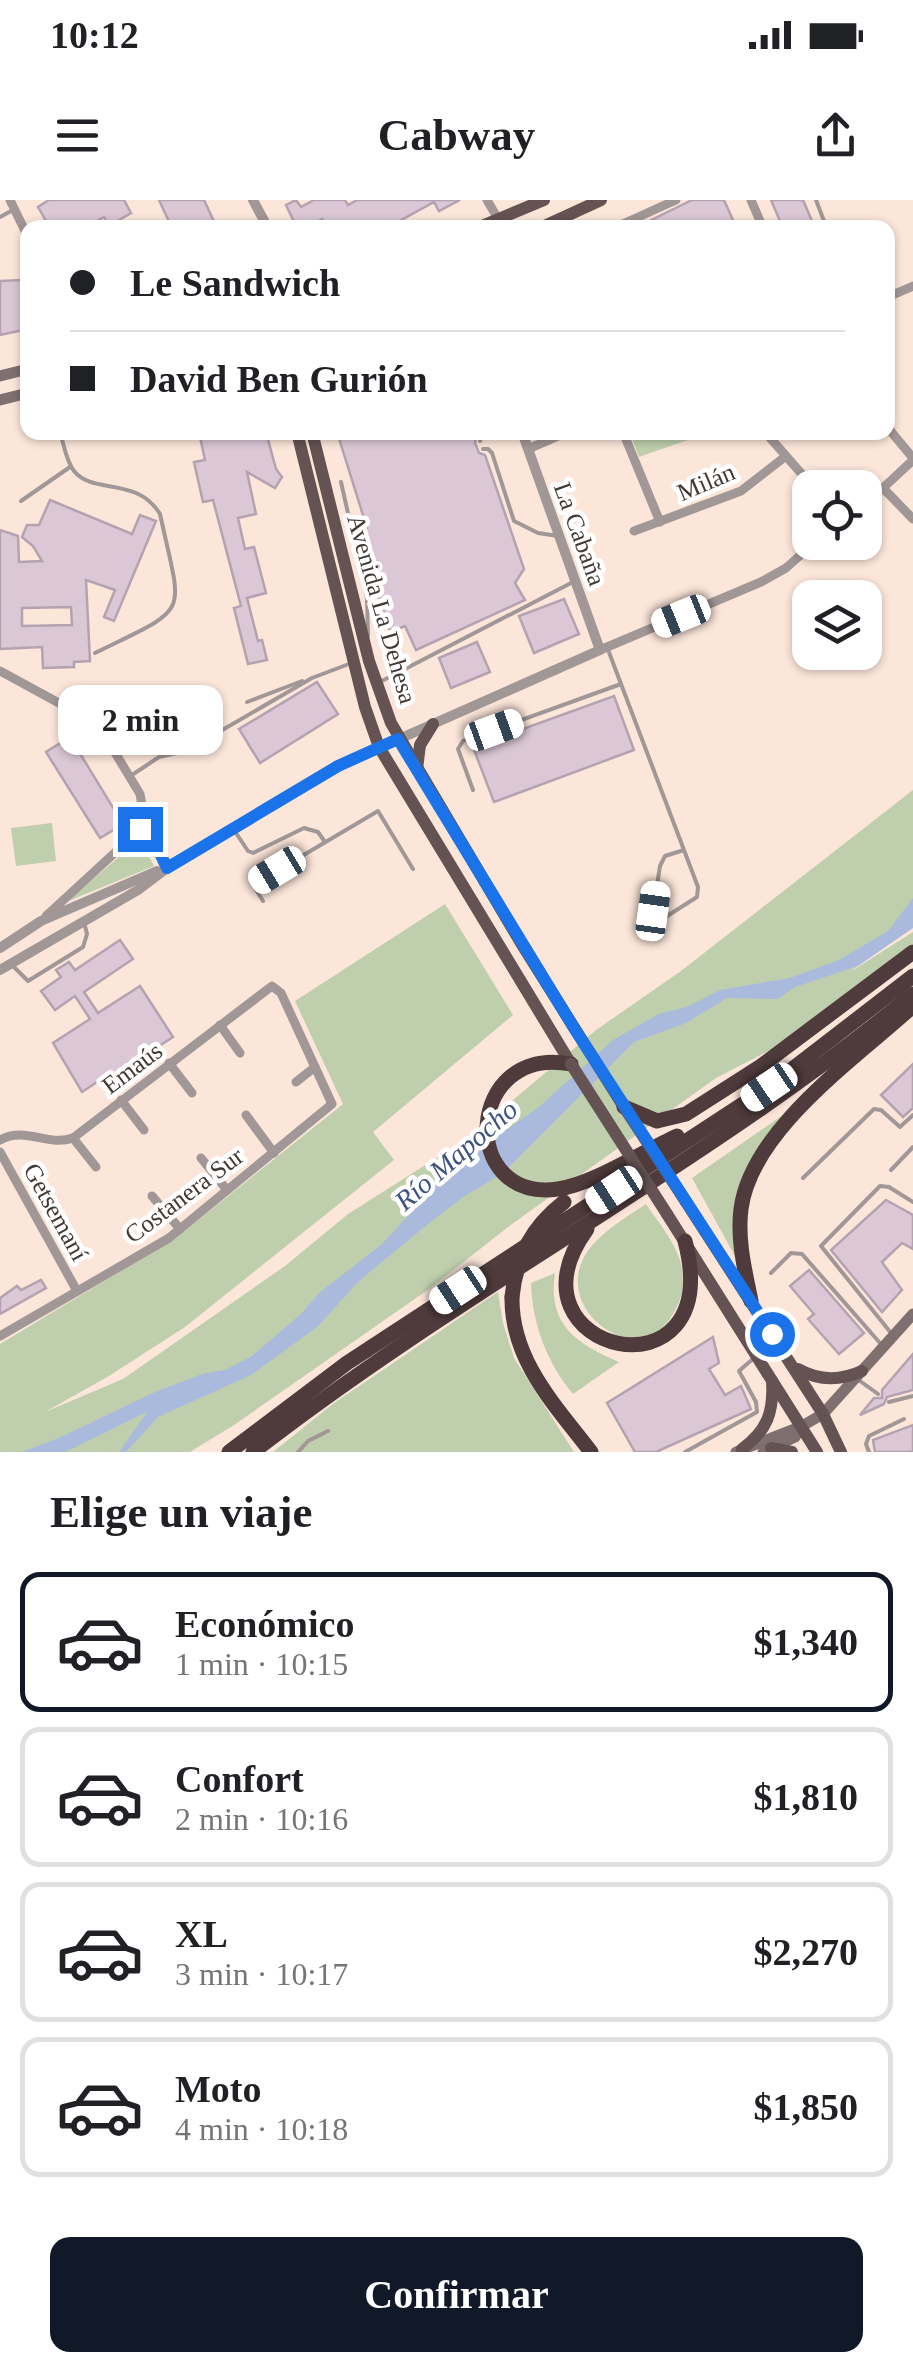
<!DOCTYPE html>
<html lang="es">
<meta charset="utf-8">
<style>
body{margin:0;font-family:Georgia,serif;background:#f2f2f2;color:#202124;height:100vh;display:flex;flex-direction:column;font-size:38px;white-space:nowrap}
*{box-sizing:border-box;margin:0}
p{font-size:32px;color:#757577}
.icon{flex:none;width:55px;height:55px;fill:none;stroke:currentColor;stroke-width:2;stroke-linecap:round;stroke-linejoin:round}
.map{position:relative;height:1252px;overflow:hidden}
.sheet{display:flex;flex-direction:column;background:#fff;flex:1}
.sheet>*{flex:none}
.hud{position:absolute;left:20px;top:20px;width:875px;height:220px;border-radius:20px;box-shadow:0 2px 8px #0004;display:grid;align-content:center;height:220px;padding:0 50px;background:#fff}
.tools{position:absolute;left:792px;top:270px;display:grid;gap:20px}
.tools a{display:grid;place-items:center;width:90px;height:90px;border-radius:20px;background:#fff;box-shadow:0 2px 8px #0004;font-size:50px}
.end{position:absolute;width:45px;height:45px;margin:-22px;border:12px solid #1a73e8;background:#fff;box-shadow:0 0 0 5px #fff}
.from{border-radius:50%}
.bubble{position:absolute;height:70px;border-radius:20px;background:#fff;box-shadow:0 2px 8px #0004;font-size:32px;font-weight:600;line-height:70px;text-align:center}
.car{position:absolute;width:30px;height:60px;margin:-30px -15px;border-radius:12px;box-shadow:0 0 8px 2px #0007;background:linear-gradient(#fff 24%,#345 0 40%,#fff 0 76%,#345 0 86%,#fff 0)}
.hud b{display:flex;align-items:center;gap:35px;height:95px;font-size:38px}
.hud b+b{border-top:2px solid #e0e0e0}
.hud i{width:25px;height:25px;background:#202124}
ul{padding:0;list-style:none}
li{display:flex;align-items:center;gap:30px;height:140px;margin:0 20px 15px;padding:0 30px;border:5px solid #e0e0e0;border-radius:20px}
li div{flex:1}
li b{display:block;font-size:38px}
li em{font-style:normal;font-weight:600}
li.on{border-color:#111827}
li>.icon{width:90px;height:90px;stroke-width:1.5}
h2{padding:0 50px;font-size:45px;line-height:120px}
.button{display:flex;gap:20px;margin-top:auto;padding:20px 50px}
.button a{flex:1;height:115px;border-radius:20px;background:#111827;color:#fff;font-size:40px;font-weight:600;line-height:115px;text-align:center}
.status{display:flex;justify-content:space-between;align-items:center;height:70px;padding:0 50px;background:#fff;direction:ltr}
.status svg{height:28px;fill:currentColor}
header{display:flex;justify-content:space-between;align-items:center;height:130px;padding:0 50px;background:#fff;font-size:45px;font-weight:600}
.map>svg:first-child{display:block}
</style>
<div class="status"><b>10:12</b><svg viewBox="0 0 49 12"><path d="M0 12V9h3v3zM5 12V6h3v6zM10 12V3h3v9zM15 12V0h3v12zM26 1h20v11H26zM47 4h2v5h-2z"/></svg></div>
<header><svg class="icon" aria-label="menu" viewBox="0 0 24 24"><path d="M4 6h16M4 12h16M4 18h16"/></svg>Cabway<svg class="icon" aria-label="share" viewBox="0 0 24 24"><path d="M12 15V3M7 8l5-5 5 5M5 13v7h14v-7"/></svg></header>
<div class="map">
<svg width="913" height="1252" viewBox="0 0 913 1252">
<rect width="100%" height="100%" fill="#fce6da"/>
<g fill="#bfcfad">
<path d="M630 233H708L639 257Z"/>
<path d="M913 590V724L850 772 913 732V744L772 849 716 878 512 1024 429 1089 234 1225 190 1252H0V1144L177 1037 343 904 295 801 445 704 513 815 373 932 394 960 185 1127 109 1176 45 1212 123 1179 285 1066 348 1014 468 938 596 830 681 771Z"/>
<path d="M52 623 56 661 16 666 11 628Z"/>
<path d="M140 639 154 666 66 702Z"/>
<path d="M790 910 761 950 736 1058 692 978Z"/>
<path d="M646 1004C658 1022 676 1043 681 1064 685 1083 683 1098 673 1114 638 1174 549 1109 587 1052 601 1032 626 1017 646 1004Z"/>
<path d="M555 1073C547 1126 578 1144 619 1162L573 1194C547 1163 532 1123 531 1083Z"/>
<path d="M498 1092 503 1123 514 1158 574 1252H273L334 1203Z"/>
</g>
<path fill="#a9badc" d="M913 698V728L858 766 795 787 778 799 727 798 686 823 634 842 503 973 463 997 423 1028 359 1081 317 1127 251 1175 158 1217 126 1252H119L147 1212 65 1252H22L61 1237 155 1192 202 1174 225 1170 252 1156 302 1113 319 1093 382 1044 452 968 539 907 613 840 659 814 689 806 720 790 790 778 839 760 888 731Z"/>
<g fill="#dbc7d5" stroke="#b5a2b0" stroke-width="2.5" fill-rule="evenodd">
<path d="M49 0H124L131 13 109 26 104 17 86 28H50L38 7Z"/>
<path d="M159 0H204L217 28H172Z"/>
<path d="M296 0 301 7 314 0H345L348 5 357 0H460L439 11 434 2 396 23 390 21 386 28H327L322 19 306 28H297L286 5Z"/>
<path d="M692 0H724L733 20 717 28H635Z"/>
<path d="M771 0H803L812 21 797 28H783Z"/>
<path d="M22 80 28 129 0 135V81Z"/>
<path d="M199 232H266L276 269 282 277 275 288 247 272 256 314 238 318 245 349 254 347 266 393 247 398 258 441 262 440 267 460 248 464 234 408 241 406 213 300 203 302 194 262 205 260Z"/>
<path d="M337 232H477L475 243 479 253 485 255 524 369 515 383 525 400 416 450 405 426 390 432 362 348 359 335 367 328Z"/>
<path d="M50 300 132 334 140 315 156 321 114 421 104 417 115 390 86 380 90 461 74 462V467L43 468 42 447 0 449V330L18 336 19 362 42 361 33 346 22 337 27 325H39ZM71 407 72 425 22 426V408Z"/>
<path d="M564 399 579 434 534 453 519 416Z"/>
<path d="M477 442 490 472 451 488 439 458Z"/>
<path d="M317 482 338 514 260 563 239 529Z"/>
<path d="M614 496 634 550 494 602 473 547Z"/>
<path d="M70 537 123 624 100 638 46 552Z"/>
<path d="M120 740 133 759 84 792 98 813 140 786 173 837 147 854 150 860 112 885 106 876 82 892 53 843 90 819 75 796 55 810 41 791 61 777 56 770 69 762 75 770Z"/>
<path d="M913 864V908L903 917 881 895Z"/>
<path d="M886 1000 913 1015V1049L902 1043 882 1062 902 1090 882 1112 831 1050Z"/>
<path d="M809 1070 864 1133 839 1154 808 1119 814 1114 790 1086Z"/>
<path d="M41 1080 46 1088 0 1114V1098L17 1086 21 1090Z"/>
<path d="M713 1137 719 1163 709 1169 725 1195 741 1186 751 1209 656 1252H635L607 1203Z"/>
<path d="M913 1154V1190L887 1197 884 1204 860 1215 874 1198H882V1190Z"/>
<path d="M913 1225V1252H875L873 1240Z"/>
</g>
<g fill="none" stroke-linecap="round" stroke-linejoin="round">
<g stroke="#a29797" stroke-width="4">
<path d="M0 17 13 10"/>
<path d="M392 26V28"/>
<path d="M743 28 757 21"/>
<path d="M815 28 824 21 816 0"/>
<path d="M60 232C64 245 66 261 74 271 93 295 137 276 160 314 183 420 192 405 95 453"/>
<path d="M480 241 483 232"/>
<path d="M483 249H488L492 253 514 321 538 333 558 336"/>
<path d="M341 282 367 398 368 436"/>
<path d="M21 301 70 267"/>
<path d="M607 447 698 687 697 697 664 718 657 717 653 711 660 666 665 656 684 650"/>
<path d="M380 482 571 383"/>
<path d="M247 502 302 481"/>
<path d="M161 556 203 529"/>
<path d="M132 575 159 557 186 551 312 478 349 464"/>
<path d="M473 590 458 549 463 541 621 484"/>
<path d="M234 630 248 651 253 653 304 628 318 632 325 642"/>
<path d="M263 701 253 685 378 611 413 669"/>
<path d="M14 767 28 781 83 747 87 734 84 722"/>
<path d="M891 970 913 947"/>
<path d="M803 978 874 909 881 910 900 927 913 915"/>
<path d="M771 1073 791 1053 802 1054 880 1143"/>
<path d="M891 1133 821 1046 880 986 889 987 913 1002"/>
<path d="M860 1181 878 1194"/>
<path d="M889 1202 913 1196"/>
<path d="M298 1252 308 1241 328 1231"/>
<path d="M685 1252 757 1212 756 1202 739 1171 755 1157"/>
<path d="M869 1252 866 1244 869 1236 904 1219"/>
</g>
<g stroke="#a29797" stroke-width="9">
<path d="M10 0 28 37"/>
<path d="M487 0 498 19"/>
<path d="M751 0 763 28"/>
<path d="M614 28 676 0"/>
<path d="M888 97 913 86"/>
<path d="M888 228 913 258"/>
<path d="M623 232 660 322"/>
<path d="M765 232 814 288"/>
<path d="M528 249 567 232"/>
<path d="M883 288 913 319"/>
<path d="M865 298 883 288 913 260"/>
<path d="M634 331 741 291 786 256"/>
<path d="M600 450 761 382 786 368 815 342"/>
<path d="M0 471 81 515 105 536 140 594 145 622 167 668"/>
<path d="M46 716 133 636 145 622"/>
<path d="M220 825 240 853"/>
<path d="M169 863 192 893"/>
<path d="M296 882 315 867"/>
<path d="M121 900 144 930"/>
<path d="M246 915 274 953"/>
<path d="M73 938 96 967"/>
<path d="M0 940C26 926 47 947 73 938L272 786 281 793 332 904 169 1038 0 1136"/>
<path d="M0 952 77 1091"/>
<path d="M201 958 227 990"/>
<path d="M152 996 180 1029"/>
</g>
<g stroke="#a29797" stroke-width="10">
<path d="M253 0 268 28"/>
<path d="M0 748 41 721 157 671"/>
<path d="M0 770 138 690 167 668 338 566 600 450 522 232"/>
</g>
<g stroke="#7f6f6f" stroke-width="11">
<path d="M0 176 28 169"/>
<path d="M0 200 28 193"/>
<path d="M736 1252 802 1226 823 1214 913 1114"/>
<path d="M763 1252 795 1237 802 1226"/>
</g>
<g stroke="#655353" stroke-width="12">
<path d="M477 28 544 0"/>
<path d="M540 28 601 0"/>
<path d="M297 232 365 507 379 547 571 864"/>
<path d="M312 232 369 461 391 523 521 743 624 907"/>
<path d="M417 569 420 545 433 524"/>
<path d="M686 1002 823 1214 841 1252"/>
<path d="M667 1014 817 1252"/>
<path d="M798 1169C819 1181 840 1181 862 1171"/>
<path d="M771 1248 792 1252"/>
<path d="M742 1249C767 1231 774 1212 772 1181"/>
</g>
<g stroke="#4f3b3c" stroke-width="15">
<path d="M571 864C465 844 458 1003 558 989 591 985 644 951 677 936"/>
<path d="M624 907 657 921 686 914 761 866 913 752"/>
<path d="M587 1029C497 1153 728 1206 685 1041"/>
<path d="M512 1097C511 1160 555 1205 591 1252"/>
<path d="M751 1101C745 1071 737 1040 741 1009 751 930 856 858 913 806"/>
<path d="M229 1252 347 1163 769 887 913 776"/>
<path d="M253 1252C465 1087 706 965 913 794"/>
</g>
<g stroke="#655353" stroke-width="12">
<path d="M571 864 667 1014"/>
<path d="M624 907 686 1002"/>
</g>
<path stroke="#4f3b3c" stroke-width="15" d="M512 1097C516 1057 532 1027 564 1002"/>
</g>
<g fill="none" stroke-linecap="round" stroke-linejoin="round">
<path stroke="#1a73e8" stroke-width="12" d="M140 629 145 622 167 668 338 566 398 539 574 828 772 1134"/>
</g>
<g text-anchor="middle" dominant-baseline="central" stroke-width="9" stroke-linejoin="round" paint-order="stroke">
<g font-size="25" fill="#413934" stroke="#fff">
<text transform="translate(706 282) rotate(-23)">Milán</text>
<text transform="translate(580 334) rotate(70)">La Cabaña</text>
<text transform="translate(382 409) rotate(74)">Avenida La Dehesa</text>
<text transform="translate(132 868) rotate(-37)">Emaús</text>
<text transform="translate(184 995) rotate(-37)">Costanera Sur</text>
<text transform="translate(56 1012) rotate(61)">Getsemaní</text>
</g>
<g font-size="28" font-style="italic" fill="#3d5281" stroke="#fff">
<text transform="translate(456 955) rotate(-41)">Río Mapocho</text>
</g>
</g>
</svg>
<div class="tools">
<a><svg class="icon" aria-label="locate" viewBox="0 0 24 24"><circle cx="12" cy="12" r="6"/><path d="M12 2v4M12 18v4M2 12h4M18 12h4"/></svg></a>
<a><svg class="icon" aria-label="layers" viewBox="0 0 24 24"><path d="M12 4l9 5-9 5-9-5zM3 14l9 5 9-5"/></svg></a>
</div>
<i class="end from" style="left:772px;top:1134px"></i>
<i class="end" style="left:140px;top:629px"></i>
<div class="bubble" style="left:58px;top:485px;width:165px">2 min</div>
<i class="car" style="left:681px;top:416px;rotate:248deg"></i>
<i class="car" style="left:494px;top:530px;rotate:70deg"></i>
<i class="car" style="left:277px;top:670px;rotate:239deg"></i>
<i class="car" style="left:653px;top:711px;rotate:8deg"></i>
<i class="car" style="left:769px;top:887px;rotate:236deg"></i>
<i class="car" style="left:614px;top:990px;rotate:237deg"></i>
<i class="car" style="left:458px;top:1090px;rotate:237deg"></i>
<div class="hud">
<b><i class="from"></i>Le Sandwich</b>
<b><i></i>David Ben Gurión</b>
</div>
</div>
<section class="sheet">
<h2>Elige un viaje</h2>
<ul>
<li class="on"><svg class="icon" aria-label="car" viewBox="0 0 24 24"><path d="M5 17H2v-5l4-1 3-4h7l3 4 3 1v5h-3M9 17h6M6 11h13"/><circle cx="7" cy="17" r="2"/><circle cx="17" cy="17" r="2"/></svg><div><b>Económico</b><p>1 min · 10:15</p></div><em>$1,340</em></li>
<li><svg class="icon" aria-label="car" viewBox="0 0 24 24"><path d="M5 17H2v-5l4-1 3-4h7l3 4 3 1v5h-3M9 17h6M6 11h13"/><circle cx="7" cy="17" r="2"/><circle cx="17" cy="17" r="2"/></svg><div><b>Confort</b><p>2 min · 10:16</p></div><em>$1,810</em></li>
<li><svg class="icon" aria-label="car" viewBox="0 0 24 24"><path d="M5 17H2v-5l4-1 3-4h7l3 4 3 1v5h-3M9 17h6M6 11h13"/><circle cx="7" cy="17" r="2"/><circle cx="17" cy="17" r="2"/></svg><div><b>XL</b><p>3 min · 10:17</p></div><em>$2,270</em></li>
<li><svg class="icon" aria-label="car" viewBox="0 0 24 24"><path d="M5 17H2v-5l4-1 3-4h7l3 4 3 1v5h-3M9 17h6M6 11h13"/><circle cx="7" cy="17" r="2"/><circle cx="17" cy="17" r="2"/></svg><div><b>Moto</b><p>4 min · 10:18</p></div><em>$1,850</em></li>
</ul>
<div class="button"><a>Confirmar</a></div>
</section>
